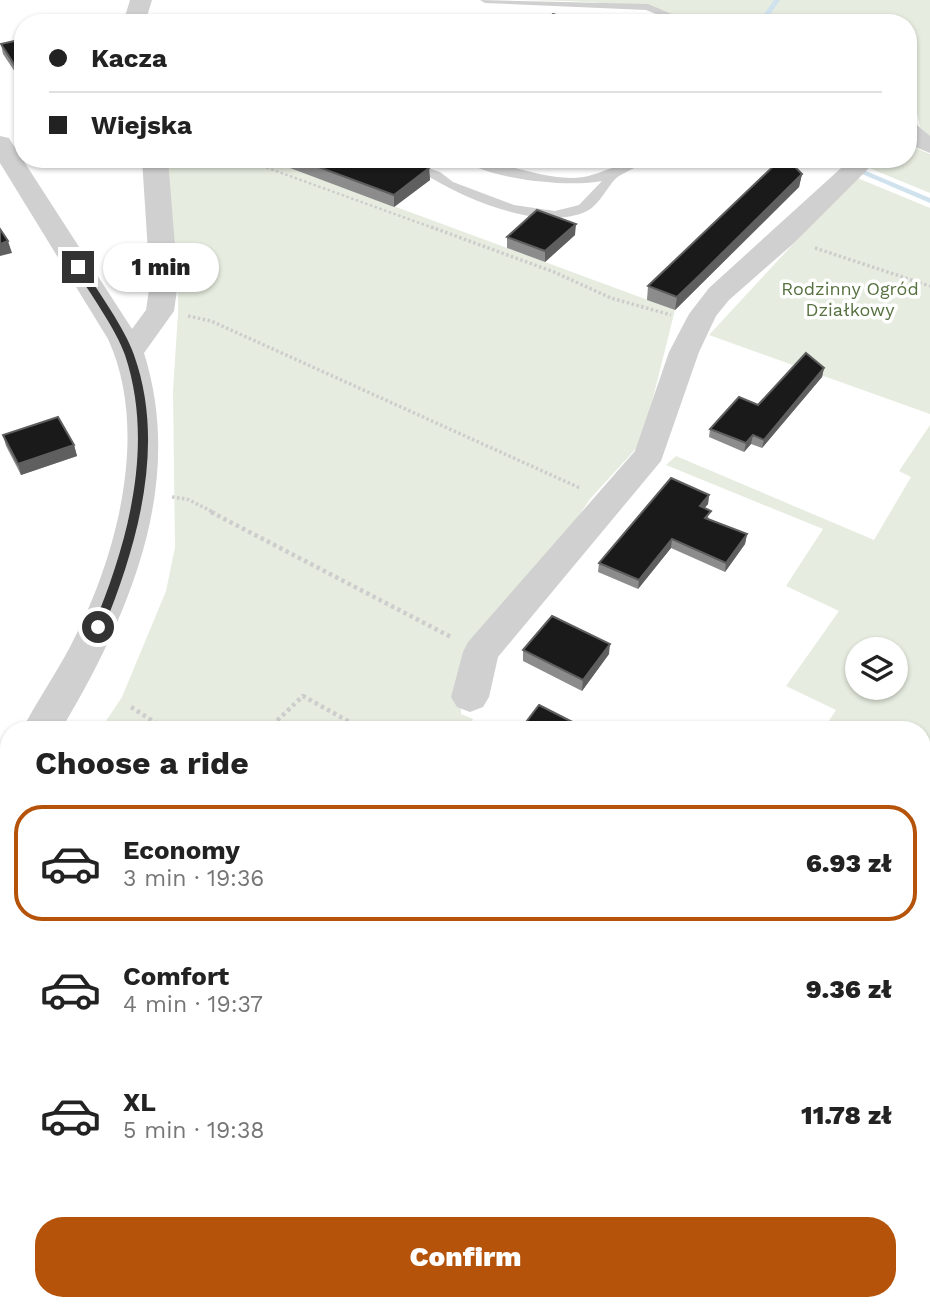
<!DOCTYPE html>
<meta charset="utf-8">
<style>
body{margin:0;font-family:"Work Sans",sans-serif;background:#f6f6f6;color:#222;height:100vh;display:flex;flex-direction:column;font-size:26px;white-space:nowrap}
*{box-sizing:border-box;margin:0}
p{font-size:23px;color:#767676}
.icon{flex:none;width:38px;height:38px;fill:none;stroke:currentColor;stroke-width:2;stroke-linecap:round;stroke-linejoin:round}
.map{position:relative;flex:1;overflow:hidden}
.panel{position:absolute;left:0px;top:721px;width:931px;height:590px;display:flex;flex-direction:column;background:#fff;border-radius:28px 28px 0 0;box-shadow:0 2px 5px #0004}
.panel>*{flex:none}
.hud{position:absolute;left:14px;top:14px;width:903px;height:154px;border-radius:28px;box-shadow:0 2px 5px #0004;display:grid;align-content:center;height:154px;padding:0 35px;background:#fff}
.buttons{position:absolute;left:845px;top:637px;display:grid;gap:14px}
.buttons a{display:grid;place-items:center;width:63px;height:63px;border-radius:50%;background:#fff;box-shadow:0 2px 5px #0004;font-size:35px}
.end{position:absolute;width:32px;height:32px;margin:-16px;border:9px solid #333;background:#fff;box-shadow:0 0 0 4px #fff}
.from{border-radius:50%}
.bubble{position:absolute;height:49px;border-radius:24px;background:#fff;box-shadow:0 2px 5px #0004;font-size:23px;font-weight:800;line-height:49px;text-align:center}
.hud b{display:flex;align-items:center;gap:24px;height:66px;font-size:26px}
.hud b+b{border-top:2px solid #e0e0e0}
.hud i{width:18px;height:18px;background:#222}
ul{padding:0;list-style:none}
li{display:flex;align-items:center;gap:21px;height:116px;margin:0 14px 10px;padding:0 21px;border:4px solid transparent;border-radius:28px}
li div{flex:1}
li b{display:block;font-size:26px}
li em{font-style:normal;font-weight:800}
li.on{border-color:#b45309}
li>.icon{width:63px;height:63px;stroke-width:1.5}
h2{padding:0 35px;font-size:32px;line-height:84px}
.cta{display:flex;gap:14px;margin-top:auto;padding:14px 35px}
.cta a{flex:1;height:80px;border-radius:28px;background:#b45309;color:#fff;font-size:28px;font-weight:800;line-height:80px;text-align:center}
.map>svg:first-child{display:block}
</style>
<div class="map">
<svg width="930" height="1310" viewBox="0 0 930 1310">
<rect width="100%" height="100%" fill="#fff"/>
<g fill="#e6ecdf" fill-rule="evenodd">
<path d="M510 0H930V138L920 127 914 99 908 95V23H695C645 0 567 1 510 0Z"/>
<path d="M908 145 930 154V193L869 168 875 159H908Z"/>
<path d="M162 159H266L675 310 642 442 590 499 543 570 462 661 461 714 473 719 469 730H100L122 697 166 591 175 547 173 391 178 313 177 249 169 228Z"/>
<path d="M855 177 930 208V414L709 335Z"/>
<path d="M930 425V1310H159L150 1302H922V730H823L836 710 786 686 839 611 786 586 823 529 666 465 676 456 874 540 911 477 899 471ZM858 649H896V688H858Z"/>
<path d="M9 865V1180L0 1173V878Z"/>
</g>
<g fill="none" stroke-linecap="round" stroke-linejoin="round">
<g fill="#cfe2ee" fill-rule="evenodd">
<path d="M774 0H780L764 23H758Z"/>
<path d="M827 159H837L930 198V203Z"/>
</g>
<path stroke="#cdcdcd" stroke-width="2.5" stroke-dasharray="2.5 2.5" stroke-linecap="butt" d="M243 159 436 229"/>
<g stroke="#cdcdcd" stroke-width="3.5" stroke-dasharray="2.5 2.5" stroke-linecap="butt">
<path d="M431 227 554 272 611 298 671 315"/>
<path d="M815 248 930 286"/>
<path d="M188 316 211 321 580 488"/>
<path d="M172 497 187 499 215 513"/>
</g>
<g stroke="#cdcdcd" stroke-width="4.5" stroke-dasharray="3.5 3.5" stroke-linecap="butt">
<path d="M211 512 451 637"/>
<path d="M131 707 167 730"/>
<path d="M267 730 303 696 364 730"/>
</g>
<g stroke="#cdcdcd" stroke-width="5" stroke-dasharray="4.5 4.5" stroke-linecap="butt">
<path d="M0 997 9 988"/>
<path d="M922 1038 930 1042"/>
<path d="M0 1141 9 1148"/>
<path d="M187 1302 196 1310"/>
<path d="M776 1302 788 1310"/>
<path d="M645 1310 649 1302"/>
</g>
<g fill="#d0d0d0" fill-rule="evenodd">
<path d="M480 0 648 4 693 23H678L646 10 485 3Z"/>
<path d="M383 159H401L440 172 453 182 514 205 555 211 579 205 602 181C568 188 488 179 461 159 499 159 535 178 574 178 601 177 622 159 647 159 639 167 629 170 619 176 610 181 601 204 587 211 544 232 470 201 433 179 418 170 397 170 383 159Z"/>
</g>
<g fill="#d0d0d0" fill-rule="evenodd">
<path d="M130 0H152L145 23H123Z"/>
<path d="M908 123 917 125 930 136V153L908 144Z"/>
<path d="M0 136 9 138 12 143 132 329 146 310 150 283 142 159H168L178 283 174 311 144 353C186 486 128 617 61 730H22C37 701 55 675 70 647 116 560 151 433 108 339L0 163Z"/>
<path d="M851 159H878L794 243 729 300 716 316 699 352 661 461 498 657 489 697 483 707 470 712 457 707 451 697 463 652 468 642 635 451 669 352 689 314 709 288Z"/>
<path d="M9 763V805L0 808V766Z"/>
<path d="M0 1197 9 1201V1254L0 1250Z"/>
<path d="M67 1302H126L129 1310H70Z"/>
</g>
</g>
<g fill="#8c8c8c">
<path d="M23 39V84L3 54 1 44Z"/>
<path d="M266 159H405L429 168 430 180 394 207Z"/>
<path d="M802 174 799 187 675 310 647 300 648 286Z"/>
<path d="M575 235 545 262 507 248V237Z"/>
<path d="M824 368 822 377 762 448 751 444 744 452 709 437 710 429 758 405Z"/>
<path d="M3 435 74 445 77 456 21 475 6 446Z"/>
<path d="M709 495 708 504 704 508 709 519 747 534 745 544 725 572 671 548 638 589 598 572 599 563Z"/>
<path d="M523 650 609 654 582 691 523 661Z"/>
</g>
<g fill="#5f5f5f">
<path d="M429 168 430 180 394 207V195Z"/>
<path d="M802 174 799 187 675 310 677 297Z"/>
<path d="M576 224 575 235 545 262V251Z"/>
<path d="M8 241 12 253 0 256V244Z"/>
<path d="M824 368 822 377 762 448 764 440Z"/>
<path d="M753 435 751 444 744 452 746 443Z"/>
<path d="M74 445 77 456 21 475 18 464Z"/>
<path d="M709 495 708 504 698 516 700 506Z"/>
<path d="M747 534 745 544 725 572 726 563Z"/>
<path d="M672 539 671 548 638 589 639 580Z"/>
<path d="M610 644 609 654 582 691 583 680Z"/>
</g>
<g fill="#1a1a1a" stroke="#5f5f5f" stroke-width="2">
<path d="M553 14 581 23H541Z"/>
<path d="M23 39V78L1 44Z"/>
<path d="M297 159H405L429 168 394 195Z"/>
<path d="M781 159H787L802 174 703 272 677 297 648 286Z"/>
<path d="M537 210 576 224 545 251 507 237Z"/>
<path d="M0 229 8 241 0 244Z"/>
<path d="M806 353 824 368 764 440 753 435 746 443 710 429 739 397 758 405Z"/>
<path d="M58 417 74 445 18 464 3 435Z"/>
<path d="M671 478 709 495 700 506 711 511 705 518 747 534 726 563 672 539 639 580 599 563Z"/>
<path d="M552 616 610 644 583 680 523 650Z"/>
<path d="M539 705 588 730H520Z"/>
</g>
<path fill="#333" d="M78 264 83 267C98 292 125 328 134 355 166 444 138 543 104 627L98 631 93 627C128 543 155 445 125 355 116 329 89 292 74 267Z"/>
<g text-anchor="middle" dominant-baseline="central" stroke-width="7" stroke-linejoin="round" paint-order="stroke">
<g font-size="18" fill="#56703f" stroke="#fff">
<text x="850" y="288">Rodzinny Ogród<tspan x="850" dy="21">Działkowy</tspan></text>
</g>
</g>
</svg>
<div class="buttons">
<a><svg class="icon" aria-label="layers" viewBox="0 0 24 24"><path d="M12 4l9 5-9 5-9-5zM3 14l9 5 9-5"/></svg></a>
</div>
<i class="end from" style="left:98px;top:627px"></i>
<i class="end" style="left:78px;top:267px"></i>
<div class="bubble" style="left:103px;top:243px;width:116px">1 min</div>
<div class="hud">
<b><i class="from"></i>Kacza</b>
<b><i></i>Wiejska</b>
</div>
<section class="panel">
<h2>Choose a ride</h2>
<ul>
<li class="on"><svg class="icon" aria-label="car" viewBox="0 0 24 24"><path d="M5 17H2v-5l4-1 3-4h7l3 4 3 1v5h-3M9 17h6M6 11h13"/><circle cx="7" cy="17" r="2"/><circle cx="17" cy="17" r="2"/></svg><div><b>Economy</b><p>3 min · 19:36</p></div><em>6.93 zł</em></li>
<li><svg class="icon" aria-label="car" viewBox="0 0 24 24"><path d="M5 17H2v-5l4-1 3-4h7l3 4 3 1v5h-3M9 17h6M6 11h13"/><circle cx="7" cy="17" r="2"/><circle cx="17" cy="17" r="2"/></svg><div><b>Comfort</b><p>4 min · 19:37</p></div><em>9.36 zł</em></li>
<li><svg class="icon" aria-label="car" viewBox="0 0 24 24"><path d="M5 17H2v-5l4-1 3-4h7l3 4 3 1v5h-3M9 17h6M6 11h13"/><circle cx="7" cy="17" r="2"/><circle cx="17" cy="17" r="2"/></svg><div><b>XL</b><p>5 min · 19:38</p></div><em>11.78 zł</em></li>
</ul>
<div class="cta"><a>Confirm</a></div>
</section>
</div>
